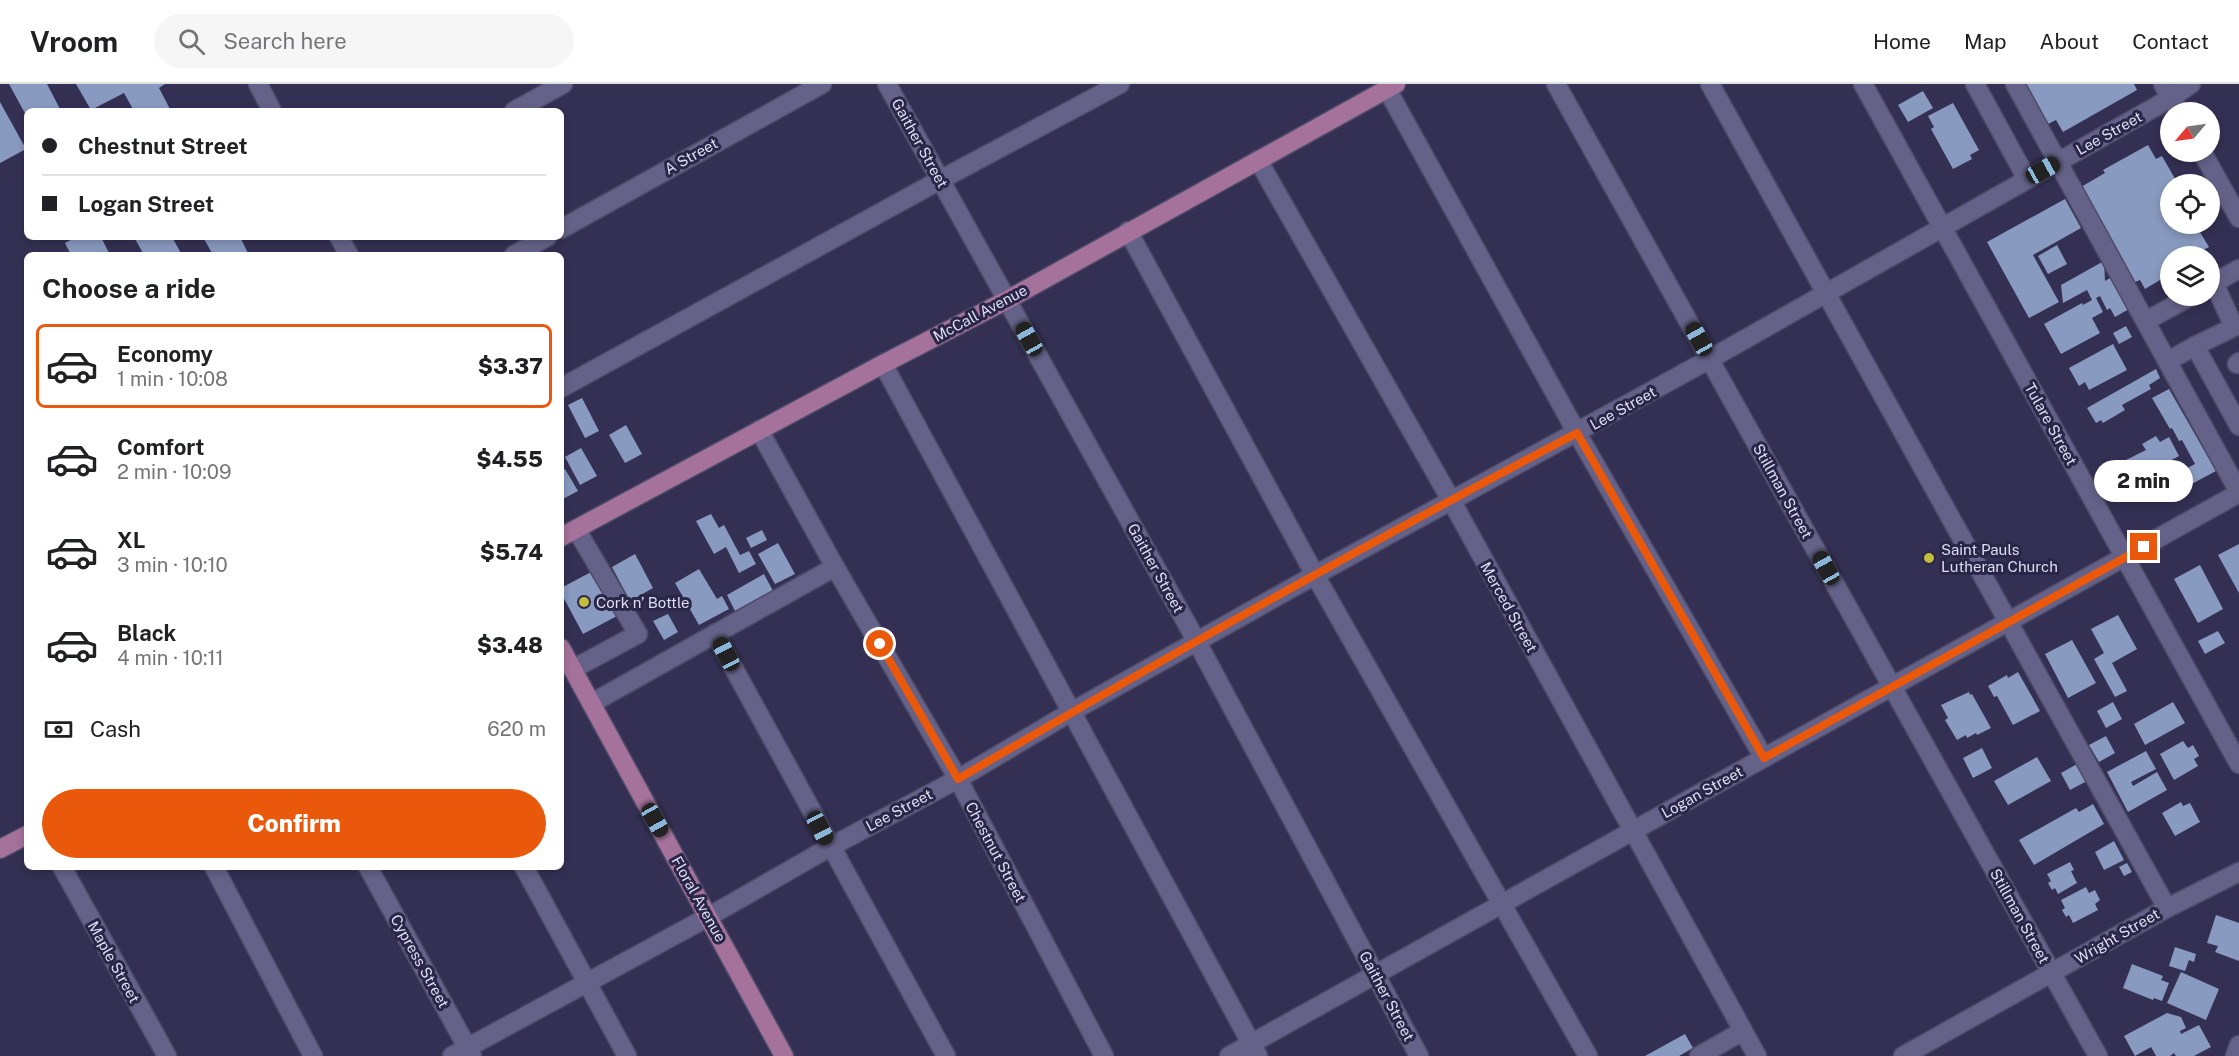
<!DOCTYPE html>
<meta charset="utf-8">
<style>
body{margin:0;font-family:"Public Sans",sans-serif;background:#f6f6f6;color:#202124;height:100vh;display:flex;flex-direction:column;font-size:22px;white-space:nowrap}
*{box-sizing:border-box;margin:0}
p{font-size:20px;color:#757577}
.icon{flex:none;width:33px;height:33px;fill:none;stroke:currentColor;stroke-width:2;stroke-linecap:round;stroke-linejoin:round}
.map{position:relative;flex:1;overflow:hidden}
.sheet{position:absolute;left:24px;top:168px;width:540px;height:618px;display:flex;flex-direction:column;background:#fff;border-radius:9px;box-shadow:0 3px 9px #0003}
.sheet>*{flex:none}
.guide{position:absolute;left:24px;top:24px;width:540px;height:132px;border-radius:9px;box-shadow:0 3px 9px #0003;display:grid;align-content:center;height:132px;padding:0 18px;background:#fff}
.needle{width:39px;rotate:241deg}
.controls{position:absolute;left:2160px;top:18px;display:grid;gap:12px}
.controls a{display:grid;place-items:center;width:60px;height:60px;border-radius:50%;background:#fff;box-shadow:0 3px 9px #0003;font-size:30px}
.end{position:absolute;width:27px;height:27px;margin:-14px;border:8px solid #ea580c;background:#fff;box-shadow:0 0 0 3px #fff}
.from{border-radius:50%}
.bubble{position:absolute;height:42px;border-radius:21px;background:#fff;box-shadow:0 3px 9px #0003;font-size:20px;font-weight:800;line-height:42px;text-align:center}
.car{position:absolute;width:18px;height:36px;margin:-18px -9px;border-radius:8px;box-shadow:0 0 4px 2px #0007;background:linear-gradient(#222 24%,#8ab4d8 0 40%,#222 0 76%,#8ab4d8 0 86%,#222 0)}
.guide b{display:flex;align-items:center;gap:21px;height:57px;font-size:22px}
.guide b+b{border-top:2px solid #e0e0e0}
.guide i{width:15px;height:15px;background:#202124}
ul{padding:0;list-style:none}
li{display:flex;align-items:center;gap:18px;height:84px;margin:0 12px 9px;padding:0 6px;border:3px solid transparent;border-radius:9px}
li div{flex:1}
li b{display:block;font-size:22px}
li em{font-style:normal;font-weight:800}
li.active{border-color:#ea580c}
li>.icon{width:54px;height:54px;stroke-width:1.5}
h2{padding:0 18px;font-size:27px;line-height:72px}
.pay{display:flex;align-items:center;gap:15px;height:66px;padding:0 18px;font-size:22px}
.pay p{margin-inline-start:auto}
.button{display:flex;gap:12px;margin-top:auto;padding:12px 18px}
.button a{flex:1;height:69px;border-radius:36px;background:#ea580c;color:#fff;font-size:24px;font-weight:800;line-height:69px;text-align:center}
header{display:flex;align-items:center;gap:36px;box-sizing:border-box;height:84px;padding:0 30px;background:#fff;border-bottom:2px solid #e0e0e0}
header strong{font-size:28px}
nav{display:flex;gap:33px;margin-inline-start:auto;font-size:21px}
.search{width:420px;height:54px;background:#f6f6f6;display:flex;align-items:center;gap:15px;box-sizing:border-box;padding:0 21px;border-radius:33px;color:#757577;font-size:22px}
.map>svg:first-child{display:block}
</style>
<header>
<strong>Vroom</strong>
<div class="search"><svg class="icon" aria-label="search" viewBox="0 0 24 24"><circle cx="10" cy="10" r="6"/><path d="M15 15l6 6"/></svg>Search here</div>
<nav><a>Home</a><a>Map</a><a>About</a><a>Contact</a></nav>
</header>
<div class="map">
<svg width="2239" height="972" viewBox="0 0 2239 972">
<rect width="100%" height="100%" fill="#333053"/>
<g fill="#899ac0">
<path d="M9 0H47L61 27H27V33Z"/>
<path d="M76 0H165L159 4 171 27H134L124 9 91 26Z"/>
<path d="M2018 0H2134L2137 6 2063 48 2056 36 2042 43Z"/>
<path d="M1923 7 1933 24 1908 38 1898 21Z"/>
<path d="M0 18 26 65 0 79Z"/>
<path d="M1953 19 1979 66 1970 71 1972 75 1953 85 1931 45 1934 43 1928 32Z"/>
<path d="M2148 61 2156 75 2162 72 2178 100H2170V140H2195L2209 163 2192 172H2170V190L2145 205 2140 196 2135 198 2081 103 2105 89 2103 86Z"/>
<path d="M2065 115 2081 144 2033 171 2059 218 2029 234 1987 158Z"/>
<path d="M76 153H101L110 171H71L65 159Z"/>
<path d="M134 153H172L182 171H144Z"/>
<path d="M203 153H240L249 171H213Z"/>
<path d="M2057 161 2067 180 2048 190 2038 172Z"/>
<path d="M2104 177 2105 197 2112 193 2129 225 2115 233 2110 224 2107 226 2100 212 2096 214 2103 228 2092 234 2100 249 2061 270 2044 240 2082 219 2083 221 2092 216 2087 206 2063 219 2061 201Z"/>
<path d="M2126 242 2132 253 2119 260 2113 249Z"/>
<path d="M2113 260 2127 286 2089 306 2085 298 2079 302 2069 284Z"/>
<path d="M2156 285 2160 294 2149 301 2151 305 2122 321 2125 326 2103 339 2101 336 2096 339 2087 324Z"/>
<path d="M2169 305 2216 387 2188 402 2180 388 2195 380 2182 356 2179 357 2172 344 2170 345 2152 314Z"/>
<path d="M582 314 599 347 585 354 568 321Z"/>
<path d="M626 341 642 370 625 379 609 351Z"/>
<path d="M2156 352 2160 358 2169 353 2179 372 2162 381 2171 399 2140 416 2129 395 2133 393 2124 377 2146 366 2142 360Z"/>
<path d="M581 364 597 392 580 401 565 373Z"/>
<path d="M565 385 578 407 561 416V387Z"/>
<path d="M711 430 719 444 724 441 740 471 749 467 756 480 739 489 726 463 714 470 696 437Z"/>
<path d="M762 446 767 456 751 464 746 454Z"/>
<path d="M778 459 795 490 775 500 758 470Z"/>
<path d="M2239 460V509L2218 471Z"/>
<path d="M635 470 653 504 630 517 612 483Z"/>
<path d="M2200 481 2223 525 2198 539 2174 495Z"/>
<path d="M699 485 717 515 722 512 729 525 699 541 675 499Z"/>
<path d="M593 487 617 532 583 550 561 509V504Z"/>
<path d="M764 490 773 507 735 527 727 511Z"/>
<path d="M668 530 678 548 664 556 653 537Z"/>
<path d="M2118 531 2137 565 2112 579 2127 607 2115 613 2094 575 2104 569 2091 545Z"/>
<path d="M2218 547 2225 559 2205 570 2198 557Z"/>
<path d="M2072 556 2096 599 2068 614 2045 570Z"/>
<path d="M2018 588 2040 627 2013 641 1997 612 1994 613 1988 602 2007 591 2008 594Z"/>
<path d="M1969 608 1970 611 1972 610 1991 644 1977 651 1976 649 1967 654 1966 651 1957 656 1945 636 1948 634 1941 621Z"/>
<path d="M2113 618 2122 635 2106 644 2097 627Z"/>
<path d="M2173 618 2185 639 2145 661 2134 640Z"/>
<path d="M2106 652 2115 669 2099 678 2089 661Z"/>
<path d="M2183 657 2188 664 2193 661 2199 672 2194 675 2198 682 2174 696 2160 670Z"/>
<path d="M1982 664 1992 684 1973 694 1963 674Z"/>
<path d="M2146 667 2156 685 2131 698 2133 702 2157 688 2167 706 2128 728 2107 688Z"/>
<path d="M2037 673 2051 697 2008 721 1994 697Z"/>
<path d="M2077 680 2087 697 2070 706 2061 689Z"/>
<path d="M2181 718 2183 722 2190 719 2200 738 2175 752 2162 729Z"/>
<path d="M2093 720 2104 740 2034 781 2019 756 2076 724 2079 728Z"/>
<path d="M2114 757 2124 776 2104 786 2095 768Z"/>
<path d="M2070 778 2074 786 2071 787 2077 799 2058 810 2055 804 2052 806 2048 799 2051 797 2047 790Z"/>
<path d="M2127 779 2132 788 2124 792 2119 783Z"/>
<path d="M2086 803 2089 809 2095 806 2100 816 2095 820 2098 826 2073 839 2069 831 2066 833 2062 826 2065 824 2061 816Z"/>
<path d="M2216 831 2239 839V877L2215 868 2218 862 2207 859Z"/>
<path d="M2175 863 2196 870 2194 878 2189 876 2185 887 2169 882Z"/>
<path d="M2132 880 2163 892 2161 896 2169 899 2162 917 2154 914 2153 916 2123 904Z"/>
<path d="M2181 888 2219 905 2206 936 2167 919Z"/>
<path d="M2167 929 2181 933 2186 944 2180 947 2181 950 2199 941 2211 963 2194 972H2176L2174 969 2170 972H2156L2151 963 2135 972 2124 952Z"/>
<path d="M1685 950 1693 964 1679 972H1645Z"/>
</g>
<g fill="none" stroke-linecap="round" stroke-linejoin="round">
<defs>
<g id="minor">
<path d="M258 0 272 27"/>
<path d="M887 0 1197 558 1419 972"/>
<path d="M1556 0 2098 972"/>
<path d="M1710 0 2167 824"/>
<path d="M1863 0 2239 680"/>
<path d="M1975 0 2027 95"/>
<path d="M2015 0 2239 408"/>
<path d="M2163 0 2179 28"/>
<path d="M1387 5 1577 349 1764 674"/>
<path d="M514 27 563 0"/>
<path d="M2202 68 2239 134"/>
<path d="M1258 76 1451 416 1757 972"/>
<path d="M561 145 822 0"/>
<path d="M1128 147 1315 491 1588 972"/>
<path d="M339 153 349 171"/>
<path d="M514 171 547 153"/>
<path d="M2214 199 2239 185"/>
<path d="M2146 237 2191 212"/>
<path d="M2195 262 2234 243 2214 199 2210 201"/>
<path d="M2168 277 2195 262 2239 342"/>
<path d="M883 280 1258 972"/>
<path d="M2237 280 2239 278"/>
<path d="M561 304 940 96 1120 0"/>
<path d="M759 346 835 483 958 695 1104 972"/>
<path d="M715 550 835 483"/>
<path d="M573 585 638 550 576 445"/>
<path d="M592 619 715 550 946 972"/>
<path d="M62 783 167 972"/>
<path d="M214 783 313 972"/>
<path d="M368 783 472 972"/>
<path d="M524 783 627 972"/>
<path d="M452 972 708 833 830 763 958 695 1071 628 1315 491 1710 275 2171 14 2191 0"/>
<path d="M1229 972 2239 409"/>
<path d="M1699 972 1743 947"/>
<path d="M1903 972 2167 824 2239 788"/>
<path d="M2235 972 2239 961"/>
</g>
<g id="major">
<path d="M561 453 883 280 1007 216 1396 0"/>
<path d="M561 564 784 972"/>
<path d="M0 765 27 751"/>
</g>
</defs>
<use href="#minor" stroke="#4e4b68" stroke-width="21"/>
<use href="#major" stroke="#4e4b68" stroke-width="21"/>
<use href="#minor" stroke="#646288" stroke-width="18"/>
<use href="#major" stroke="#a5729c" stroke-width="18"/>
</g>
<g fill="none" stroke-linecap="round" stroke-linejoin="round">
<path stroke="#ea580c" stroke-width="8" d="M880 560 958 695C1162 575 1368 459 1577 349L1764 674 2144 463"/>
</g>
<g fill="#c3bd3e" stroke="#2a2648" stroke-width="2">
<circle cx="1929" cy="474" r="6"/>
<circle cx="584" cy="518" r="6"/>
</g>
<g text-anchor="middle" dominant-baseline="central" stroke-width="6" stroke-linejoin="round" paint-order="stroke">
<g font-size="15" fill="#dedef4" stroke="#2a2648">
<text transform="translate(2109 49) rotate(-29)">Lee Street</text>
<text transform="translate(920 59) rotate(61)">Gaither Street</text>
<text transform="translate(691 72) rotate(-29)">A Street</text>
<text transform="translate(980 229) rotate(-28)">McCall Avenue</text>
<text transform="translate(1623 324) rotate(-29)">Lee Street</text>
<text transform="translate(2051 340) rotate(61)">Tulare Street</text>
<text transform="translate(1783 407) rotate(61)">Stillman Street</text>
<text transform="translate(1156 484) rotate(61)">Gaither Street</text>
<text transform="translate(1509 523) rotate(61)">Merced Street</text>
<text transform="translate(1702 708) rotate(-29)">Logan Street</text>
<text transform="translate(899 726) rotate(-28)">Lee Street</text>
<text transform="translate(996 768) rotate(62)">Chestnut Street</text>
<text transform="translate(699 815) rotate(61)">Floral Avenue</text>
<text transform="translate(2020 832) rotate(61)">Stillman Street</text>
<text transform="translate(2117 852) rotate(-30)">Wright Street</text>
<text transform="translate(420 877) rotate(61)">Cypress Street</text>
<text transform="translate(114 878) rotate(61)">Maple Street</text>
<text transform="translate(1387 912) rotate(62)">Gaither Street</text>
</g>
<g font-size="15" fill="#dedef4" stroke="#2a2648" text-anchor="start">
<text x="1941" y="465">Saint Pauls<tspan x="1941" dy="17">Lutheran Church</tspan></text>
<text x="596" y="518">Cork n’ Bottle</text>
</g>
</g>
</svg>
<div class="controls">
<a><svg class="needle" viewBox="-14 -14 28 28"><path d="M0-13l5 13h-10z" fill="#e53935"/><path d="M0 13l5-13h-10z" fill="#757577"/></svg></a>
<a><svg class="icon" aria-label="locate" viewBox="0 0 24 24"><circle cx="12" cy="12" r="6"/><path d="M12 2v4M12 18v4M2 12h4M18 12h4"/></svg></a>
<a><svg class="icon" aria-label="layers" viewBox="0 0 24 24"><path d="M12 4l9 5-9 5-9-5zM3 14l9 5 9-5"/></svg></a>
</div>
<i class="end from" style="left:880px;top:560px"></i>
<i class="end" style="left:2144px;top:463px"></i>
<div class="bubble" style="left:2094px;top:376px;width:99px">2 min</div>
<i class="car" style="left:2043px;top:86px;rotate:61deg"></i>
<i class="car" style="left:1029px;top:255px;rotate:331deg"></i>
<i class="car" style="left:1699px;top:255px;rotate:331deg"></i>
<i class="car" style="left:1826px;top:484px;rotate:331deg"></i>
<i class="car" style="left:726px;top:570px;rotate:332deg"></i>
<i class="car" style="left:655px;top:736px;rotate:151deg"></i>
<i class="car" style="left:820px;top:744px;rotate:152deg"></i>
<div class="guide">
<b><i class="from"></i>Chestnut Street</b>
<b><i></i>Logan Street</b>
</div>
<section class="sheet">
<h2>Choose a ride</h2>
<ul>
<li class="active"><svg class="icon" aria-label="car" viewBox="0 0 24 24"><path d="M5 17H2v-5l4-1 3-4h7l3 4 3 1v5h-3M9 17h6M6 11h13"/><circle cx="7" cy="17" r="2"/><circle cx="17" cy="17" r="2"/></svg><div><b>Economy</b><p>1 min · 10:08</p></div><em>$3.37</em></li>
<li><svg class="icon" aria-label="car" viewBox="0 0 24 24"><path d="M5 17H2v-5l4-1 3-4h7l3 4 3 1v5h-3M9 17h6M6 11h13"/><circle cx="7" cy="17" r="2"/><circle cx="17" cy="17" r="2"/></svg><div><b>Comfort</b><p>2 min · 10:09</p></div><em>$4.55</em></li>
<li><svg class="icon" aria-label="car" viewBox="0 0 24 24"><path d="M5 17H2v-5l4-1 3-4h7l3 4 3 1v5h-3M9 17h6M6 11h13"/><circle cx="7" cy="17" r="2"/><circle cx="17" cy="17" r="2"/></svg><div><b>XL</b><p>3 min · 10:10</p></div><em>$5.74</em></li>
<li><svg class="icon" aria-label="car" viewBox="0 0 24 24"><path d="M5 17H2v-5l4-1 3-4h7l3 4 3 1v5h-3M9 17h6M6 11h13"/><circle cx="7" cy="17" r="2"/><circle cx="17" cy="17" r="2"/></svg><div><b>Black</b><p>4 min · 10:11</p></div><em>$3.48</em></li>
</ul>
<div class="pay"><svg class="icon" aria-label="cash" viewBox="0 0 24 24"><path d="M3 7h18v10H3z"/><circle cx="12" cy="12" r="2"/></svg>Cash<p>620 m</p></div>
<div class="button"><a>Confirm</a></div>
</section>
</div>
